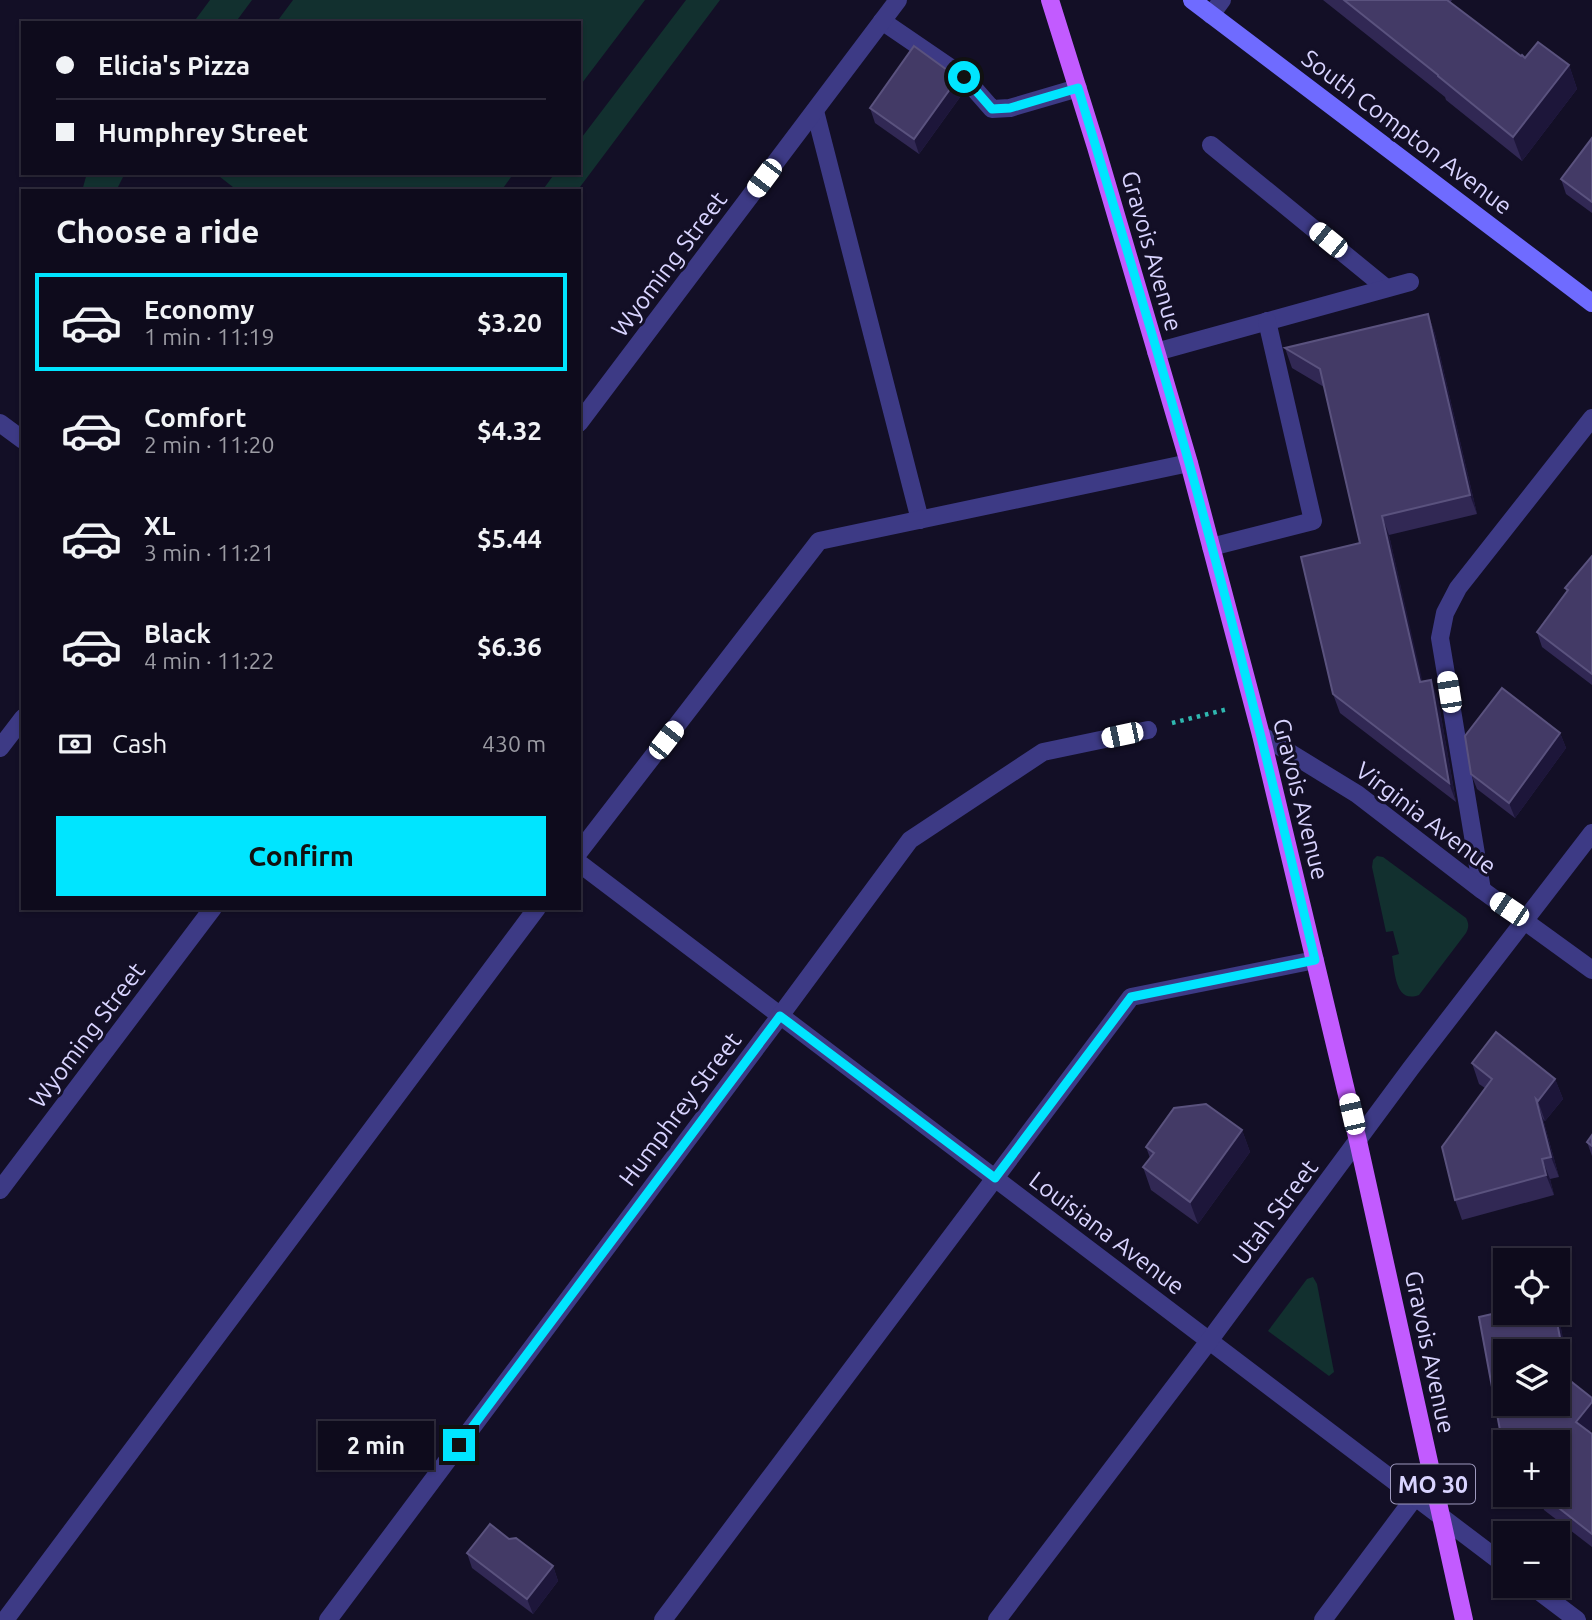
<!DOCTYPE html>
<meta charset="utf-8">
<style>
body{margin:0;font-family:Ubuntu,sans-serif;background:#1c1929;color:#f1f3f6;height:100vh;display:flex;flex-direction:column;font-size:26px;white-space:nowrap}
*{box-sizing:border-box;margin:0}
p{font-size:23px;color:#9b9ba3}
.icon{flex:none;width:38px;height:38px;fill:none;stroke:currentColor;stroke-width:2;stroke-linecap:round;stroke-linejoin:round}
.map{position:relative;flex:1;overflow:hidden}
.sheet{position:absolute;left:21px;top:189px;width:560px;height:721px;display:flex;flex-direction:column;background:#0e0b1c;border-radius:0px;box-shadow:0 2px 5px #0004,0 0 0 2px #2e2b3b}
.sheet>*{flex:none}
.top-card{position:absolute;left:21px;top:21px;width:560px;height:154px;border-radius:0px;box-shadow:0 2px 5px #0004,0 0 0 2px #2e2b3b;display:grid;align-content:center;height:154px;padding:0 35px;background:#0e0b1c}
.buttons{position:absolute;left:1493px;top:1248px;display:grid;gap:14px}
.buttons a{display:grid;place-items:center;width:77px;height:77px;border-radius:0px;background:#0e0b1c;box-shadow:0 2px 5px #0004,0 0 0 2px #2e2b3b;font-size:35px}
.end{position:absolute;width:32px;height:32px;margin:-16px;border:9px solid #00e5ff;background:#111;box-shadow:0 0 0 4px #111}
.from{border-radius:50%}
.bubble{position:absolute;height:49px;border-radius:0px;background:#0e0b1c;box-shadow:0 2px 5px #0004,0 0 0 2px #2e2b3b;font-size:23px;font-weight:700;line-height:49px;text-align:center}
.car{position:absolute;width:21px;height:42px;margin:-21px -10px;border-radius:9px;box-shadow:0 0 5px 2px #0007;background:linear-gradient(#fff 24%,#345 0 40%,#fff 0 76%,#345 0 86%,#fff 0)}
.top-card b{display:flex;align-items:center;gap:24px;height:66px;font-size:26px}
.top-card b+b{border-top:2px solid #2e2b3b}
.top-card i{width:18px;height:18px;background:#f1f3f6}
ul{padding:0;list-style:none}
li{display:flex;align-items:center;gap:21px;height:98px;margin:0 14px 10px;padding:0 21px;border:4px solid transparent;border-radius:0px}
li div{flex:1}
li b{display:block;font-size:26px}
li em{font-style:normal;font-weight:700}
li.active{border-color:#00e5ff}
li>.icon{width:63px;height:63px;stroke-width:1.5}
h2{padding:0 35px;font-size:32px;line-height:84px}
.pay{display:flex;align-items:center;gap:18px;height:77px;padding:0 35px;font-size:26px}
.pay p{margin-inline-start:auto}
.action{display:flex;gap:14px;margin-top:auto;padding:14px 35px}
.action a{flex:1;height:80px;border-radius:0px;background:#00e5ff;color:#111;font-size:28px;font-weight:700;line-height:80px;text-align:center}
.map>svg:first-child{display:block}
</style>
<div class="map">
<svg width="1592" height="1620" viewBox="0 0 1592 1620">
<rect width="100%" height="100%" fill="#130f26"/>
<g fill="#12302f">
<path d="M210 0H252L235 23H193Z"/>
<path d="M293 0H645L579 87V23H276Z"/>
<path d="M686 0H720L577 191H542L555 173H579V141Z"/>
<path d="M87 173H125L116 191H82Z"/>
<path d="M215 173H514L501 191H238Z"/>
<path d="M1377 856 1383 857 1466 918C1469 924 1469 927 1466 933L1419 995C1395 1004 1395 972 1392 956L1399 954 1393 931 1386 932 1372 867 1373 860Z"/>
<path d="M1313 1277 1317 1284 1334 1372 1329 1376 1268 1331 1307 1279Z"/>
</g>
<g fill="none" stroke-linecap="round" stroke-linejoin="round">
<path stroke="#2fb8b0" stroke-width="4.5" stroke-dasharray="3.5 5" stroke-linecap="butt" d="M1172 723 1228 709"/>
<g stroke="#3d3a85" stroke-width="18">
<path d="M1211 15 1222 0"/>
<path d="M882 21 964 77 992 109 1010 108 1078 88"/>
<path d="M815 111 920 520"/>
<path d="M1211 145 1386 288"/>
<path d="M1156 352 1410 282"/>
<path d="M1211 547 1313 521 1267 321"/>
<path d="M0 748 23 718"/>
<path d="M579 852 819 541 1189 463"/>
<path d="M1482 890 1440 638 1445 613 1458 588 1592 418"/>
<path d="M5 1620 537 908"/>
<path d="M663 1620 1131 997 1315 960"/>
<path d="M1323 1620 1415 1497"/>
</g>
<g stroke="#3d3a85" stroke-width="18">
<path d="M0 423 23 440"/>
<path d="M579 423 898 0"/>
<path d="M1261 735 1357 794 1482 890 1592 970"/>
<path d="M579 863 1505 1565"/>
<path d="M0 1190 213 908"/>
<path d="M1532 1586 1577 1620"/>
<path d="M328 1620 780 1016 910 840 1043 752 1148 730"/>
<path d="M997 1620 1209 1341 1411 1068 1592 833"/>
</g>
<path stroke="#6f6bff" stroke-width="18" d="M1192 0 1592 303"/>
<path stroke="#c25bff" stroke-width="18" d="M1050 0 1096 147 1189 463 1261 735 1358 1141 1464 1620"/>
</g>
<g fill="#312854">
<path d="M1323 0H1452L1450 3 1521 56 1525 58 1569 65 1577 89 1522 161 1446 100 1445 97Z"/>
<path d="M963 93 919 154 875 123 870 108Z"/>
<path d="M1592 138V213L1566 194 1561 179Z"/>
<path d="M1428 314 1435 334 1477 514 1389 535 1422 682 1438 699 1456 802 1340 713 1333 694 1360 543 1324 387 1292 368 1285 348Z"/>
<path d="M1592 556V685L1542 647 1537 632 1567 592 1565 588Z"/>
<path d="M1560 733 1566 748 1515 818 1477 789 1471 774Z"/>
<path d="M1472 1063 1555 1079 1563 1099 1545 1121 1543 1119 1559 1177 1550 1179 1554 1195 1462 1220 1455 1200 1485 1088 1479 1084Z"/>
<path d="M1242 1130 1250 1152 1198 1224 1151 1190 1143 1167 1150 1158 1146 1147Z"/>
<path d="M1592 1135V1156L1587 1142Z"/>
<path d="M1505 1312H1557L1559 1318 1571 1382 1592 1429 1589 1432 1592 1434V1547L1544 1510 1539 1494H1558V1442H1505V1448L1502 1441Z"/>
<path d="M509 1539 553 1566 558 1581 533 1614 472 1568 467 1553Z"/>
</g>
<g fill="#1d163a">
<path d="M1569 65 1577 89 1522 161 1513 137Z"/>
<path d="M958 78 963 93 919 154 914 139Z"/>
<path d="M1428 314 1435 334 1477 514 1470 495Z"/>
<path d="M1382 516 1389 535 1427 701 1420 682Z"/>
<path d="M1431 680 1438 699 1456 802 1449 783Z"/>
<path d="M1560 733 1566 748 1515 818 1509 803Z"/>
<path d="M1555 1079 1563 1099 1545 1121 1538 1101Z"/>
<path d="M1536 1099 1543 1119 1559 1177 1551 1157Z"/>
<path d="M1242 1130 1250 1152 1198 1224 1190 1202Z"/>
<path d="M1542 1159 1550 1179 1554 1195 1546 1175Z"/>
<path d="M1555 1312H1557L1559 1318 1574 1397 1568 1379Z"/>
<path d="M1592 1402V1429L1583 1440 1576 1422Z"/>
<path d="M553 1566 558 1581 533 1614 527 1599Z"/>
</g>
<g fill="#433a66" stroke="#5a527e" stroke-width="2" fill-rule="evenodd">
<path d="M1344 0H1447L1521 56 1522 55 1525 58 1538 42 1569 65 1513 137 1438 76V75Z"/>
<path d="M914 46 958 78 914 139 870 108Z"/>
<path d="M1592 138V202L1561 179Z"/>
<path d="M1428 314 1470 495 1382 516 1420 682 1431 680 1449 783 1333 694 1301 557 1360 543 1320 369 1285 348Z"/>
<path d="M1592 556V674L1537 632 1568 590 1565 588Z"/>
<path d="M1502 688 1560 733 1509 803 1471 774 1465 736Z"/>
<path d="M1496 1032 1555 1079 1538 1101 1536 1099 1551 1157 1542 1159 1546 1175 1455 1200 1442 1147 1492 1079 1472 1063Z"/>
<path d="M1206 1104 1242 1130 1190 1202 1143 1167 1154 1153 1146 1147 1174 1108Z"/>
<path d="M1592 1135V1146L1587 1142Z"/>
<path d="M1505 1311V1312H1555L1568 1379 1592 1398V1402L1576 1422 1592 1434V1534L1541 1494H1558V1442L1505 1443 1502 1441 1479 1317ZM1505 1351H1558V1404H1505Z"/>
<path d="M490 1524 509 1539 516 1538 553 1566 527 1599 467 1553Z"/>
</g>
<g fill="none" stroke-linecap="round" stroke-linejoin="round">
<path stroke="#00e5ff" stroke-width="9" d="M459 1445 780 1016 995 1178 1131 997 1315 960C1276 794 1235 628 1189 463 1154 337 1116 213 1078 88L1010 108 992 109 964 77"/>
</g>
<g text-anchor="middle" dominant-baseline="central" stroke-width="6" stroke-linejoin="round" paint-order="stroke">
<rect fill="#130f26" stroke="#9e99be" stroke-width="2" x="1391" y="1464.5" width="84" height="39" rx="5"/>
<g font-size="23" font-weight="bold" fill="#d9d4ff">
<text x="1433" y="1484">MO 30</text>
</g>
<g font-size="24" fill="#d9d4ff" stroke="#130f26">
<text transform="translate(1407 132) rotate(37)">South Compton Avenue</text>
<text transform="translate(1152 251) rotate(74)">Gravois Avenue</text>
<text transform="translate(669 264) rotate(-53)">Wyoming Street</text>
<text transform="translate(1301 799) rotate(76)">Gravois Avenue</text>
<text transform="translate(1426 818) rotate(37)">Virginia Avenue</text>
<text transform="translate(87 1035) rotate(-53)">Wyoming Street</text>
<text transform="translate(680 1109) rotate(-53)">Humphrey Street</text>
<text transform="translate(1275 1212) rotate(-53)">Utah Street</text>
<text transform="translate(1107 1233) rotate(37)">Louisiana Avenue</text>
<text transform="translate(1430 1352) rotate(78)">Gravois Avenue</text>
</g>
</g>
</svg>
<div class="buttons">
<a><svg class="icon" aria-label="locate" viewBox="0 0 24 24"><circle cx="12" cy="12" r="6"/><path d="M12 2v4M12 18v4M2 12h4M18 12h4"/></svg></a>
<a><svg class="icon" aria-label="layers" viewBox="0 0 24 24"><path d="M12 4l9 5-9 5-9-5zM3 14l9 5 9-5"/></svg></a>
<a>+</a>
<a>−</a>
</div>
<i class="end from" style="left:964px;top:77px"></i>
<i class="end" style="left:459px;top:1445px"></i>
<div class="bubble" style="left:318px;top:1421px;width:116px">2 min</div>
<i class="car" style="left:764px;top:178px;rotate:217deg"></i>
<i class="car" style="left:1328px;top:240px;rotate:309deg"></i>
<i class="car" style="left:1449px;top:692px;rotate:351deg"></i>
<i class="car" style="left:1122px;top:735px;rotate:258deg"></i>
<i class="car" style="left:666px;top:740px;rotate:38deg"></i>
<i class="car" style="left:1509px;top:909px;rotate:304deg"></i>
<i class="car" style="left:1352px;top:1114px;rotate:347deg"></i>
<div class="top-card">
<b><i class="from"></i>Elicia's Pizza</b>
<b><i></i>Humphrey Street</b>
</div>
<section class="sheet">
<h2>Choose a ride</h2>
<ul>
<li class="active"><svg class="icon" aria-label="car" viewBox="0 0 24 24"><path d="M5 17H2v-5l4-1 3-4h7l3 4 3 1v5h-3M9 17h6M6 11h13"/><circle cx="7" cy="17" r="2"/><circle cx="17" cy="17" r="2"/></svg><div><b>Economy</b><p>1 min · 11:19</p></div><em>$3.20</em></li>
<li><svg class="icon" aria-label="car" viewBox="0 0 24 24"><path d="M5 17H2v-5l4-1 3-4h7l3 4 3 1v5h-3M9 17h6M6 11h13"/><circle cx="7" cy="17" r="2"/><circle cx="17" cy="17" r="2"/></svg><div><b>Comfort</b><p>2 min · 11:20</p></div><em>$4.32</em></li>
<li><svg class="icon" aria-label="car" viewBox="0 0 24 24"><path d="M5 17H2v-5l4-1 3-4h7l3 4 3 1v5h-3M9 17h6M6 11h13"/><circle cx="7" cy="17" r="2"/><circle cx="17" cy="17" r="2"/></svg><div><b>XL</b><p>3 min · 11:21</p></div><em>$5.44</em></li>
<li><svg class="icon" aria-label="car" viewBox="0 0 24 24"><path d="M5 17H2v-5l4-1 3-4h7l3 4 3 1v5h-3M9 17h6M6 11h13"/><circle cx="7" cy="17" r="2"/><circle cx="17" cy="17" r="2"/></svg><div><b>Black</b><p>4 min · 11:22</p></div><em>$6.36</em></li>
</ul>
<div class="pay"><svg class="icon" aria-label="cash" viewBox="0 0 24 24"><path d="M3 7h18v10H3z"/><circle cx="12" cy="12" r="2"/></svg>Cash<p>430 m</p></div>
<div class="action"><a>Confirm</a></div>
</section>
</div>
